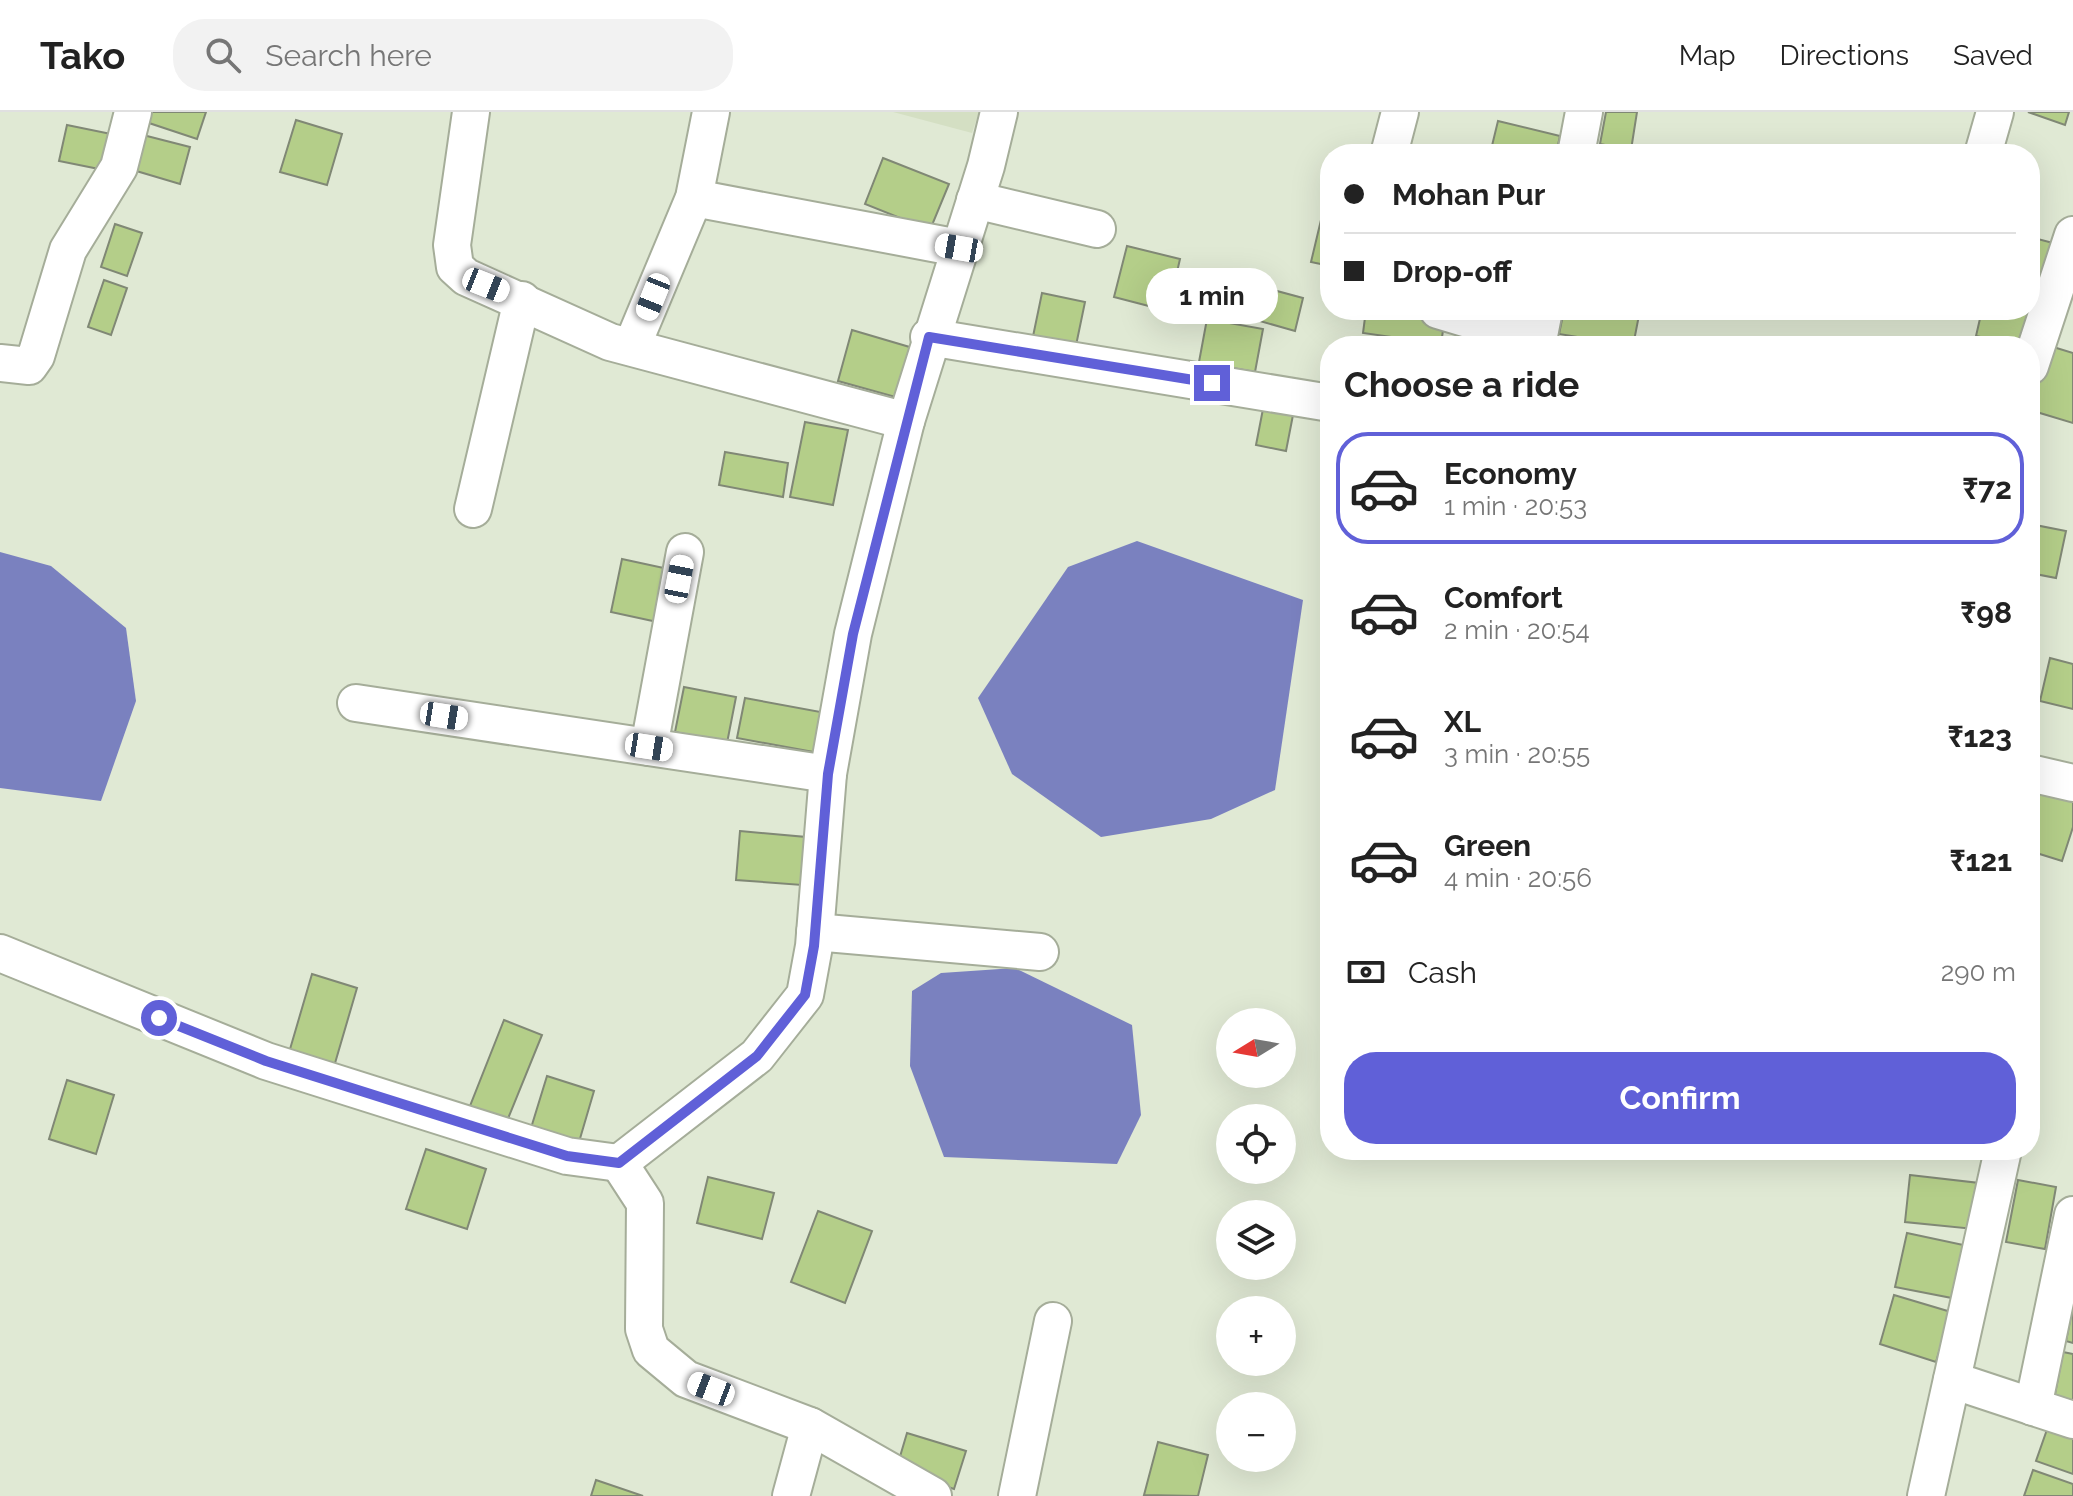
<!DOCTYPE html>
<meta charset="utf-8">
<style>
body{margin:0;font-family:Raleway,sans-serif;background:#f2f2f2;color:#222;height:100vh;display:flex;flex-direction:column;font-size:30px;white-space:nowrap}
*{box-sizing:border-box;margin:0}
p{font-size:26px;color:#767676}
.icon{flex:none;width:44px;height:44px;fill:none;stroke:currentColor;stroke-width:2;stroke-linecap:round;stroke-linejoin:round}
.map{position:relative;flex:1;overflow:hidden}
.panel{position:absolute;left:1320px;top:224px;width:720px;height:824px;display:flex;flex-direction:column;background:#fff;border-radius:32px;box-shadow:0 8px 32px #0002}
.panel>*{flex:none}
.guide{position:absolute;left:1320px;top:32px;width:720px;height:176px;border-radius:32px;box-shadow:0 8px 32px #0002;display:grid;align-content:center;height:176px;padding:0 24px;background:#fff}
.needle{width:52px;rotate:259deg}
.buttons{position:absolute;left:1216px;top:896px;display:grid;gap:16px}
.buttons a{display:grid;place-items:center;width:80px;height:80px;border-radius:50%;background:#fff;box-shadow:0 8px 32px #0002;font-size:40px}
.end{position:absolute;width:36px;height:36px;margin:-18px;border:10px solid #6060d8;background:#fff;box-shadow:0 0 0 4px #fff}
.from{border-radius:50%}
.bubble{position:absolute;height:56px;border-radius:28px;background:#fff;box-shadow:0 8px 32px #0002;font-size:26px;font-weight:700;line-height:56px;text-align:center}
.car{position:absolute;width:24px;height:48px;margin:-24px -12px;border-radius:10px;box-shadow:0 0 6px 2px #0007;background:linear-gradient(#fff 24%,#345 0 40%,#fff 0 76%,#345 0 86%,#fff 0)}
.guide b{display:flex;align-items:center;gap:28px;height:76px;font-size:30px}
.guide b+b{border-top:2px solid #e0e0e0}
.guide i{width:20px;height:20px;background:#222}
ul{padding:0;list-style:none}
li{display:flex;align-items:center;gap:24px;height:112px;margin:0 16px 12px;padding:0 8px;border:4px solid transparent;border-radius:32px}
li div{flex:1}
li b{display:block;font-size:30px}
li em{font-style:normal;font-weight:700}
li.selected{border-color:#6060d8}
li>.icon{width:72px;height:72px;stroke-width:1.5}
h2{padding:0 24px;font-size:36px;line-height:96px}
.pay{display:flex;align-items:center;gap:20px;height:88px;padding:0 24px;font-size:30px}
.pay p{margin-inline-start:auto}
.primary-button{display:flex;gap:16px;margin-top:auto;padding:16px 24px}
.primary-button a{flex:1;height:92px;border-radius:32px;background:#6060d8;color:#fff;font-size:32px;font-weight:700;line-height:92px;text-align:center}
header{display:flex;align-items:center;gap:48px;box-sizing:border-box;height:112px;padding:0 40px;background:#fff;border-bottom:2px solid #e0e0e0}
header strong{font-size:38px}
nav{display:flex;gap:44px;margin-inline-start:auto;font-size:28px}
.search{width:560px;height:72px;background:#f2f2f2;display:flex;align-items:center;gap:20px;box-sizing:border-box;padding:0 28px;border-radius:32px;color:#767676;font-size:30px}
.map>svg:first-child{display:block}
</style>
<header>
<strong>Tako</strong>
<div class="search"><svg class="icon" aria-label="search" viewBox="0 0 24 24"><circle cx="10" cy="10" r="6"/><path d="M15 15l6 6"/></svg>Search here</div>
<nav><a>Map</a><a>Directions</a><a>Saved</a></nav>
</header>
<div class="map">
<svg width="2073" height="1384" viewBox="0 0 2073 1384">
<rect width="100%" height="100%" fill="#e0e9d4"/>
<path fill="#d4dfc3" d="M893 0H979L972 21Z"/>
<g fill="#7a81bf">
<path d="M1137 429 1303 488 1275 678 1211 707 1101 725 1012 662 978 586 1068 455Z"/>
<path d="M0 440 51 454 126 516 136 589 101 689 0 676Z"/>
<path d="M1015 856 1132 913 1141 1003 1117 1052 944 1045 910 954 912 879 941 861Z"/>
</g>
<g fill="#b4ce89" stroke="#808875" stroke-width="2">
<path d="M146 0H206L197 27 143 9Z"/>
<path d="M1606 0H1637L1631 38 1600 32Z"/>
<path d="M2028 0H2069L2065 13Z"/>
<path d="M296 8 342 22 327 73 280 60Z"/>
<path d="M1498 9 1560 24 1556 42H1490Z"/>
<path d="M67 13 116 23 109 59 59 49Z"/>
<path d="M143 23 190 35 180 72 133 58Z"/>
<path d="M883 46 949 72 930 118 865 92Z"/>
<path d="M1321 108 1330 110V154L1311 150Z"/>
<path d="M115 112 142 121 127 164 101 155Z"/>
<path d="M2030 125 2053 131 2040 181 2030 178Z"/>
<path d="M1127 134 1180 147 1168 199 1114 185Z"/>
<path d="M104 168 127 176 111 223 88 215Z"/>
<path d="M1262 175 1303 186 1295 219 1253 207Z"/>
<path d="M1042 181 1085 190 1074 243 1031 234Z"/>
<path d="M2030 184 2036 185 2021 234 1976 224 1982 198H2030Z"/>
<path d="M1366 198H1446L1441 232 1363 221Z"/>
<path d="M1564 198H1640L1633 234 1559 222Z"/>
<path d="M1207 207 1263 217 1255 260 1199 250Z"/>
<path d="M852 218 913 236 899 286 838 269Z"/>
<path d="M2050 234 2073 241V311L2030 298Z"/>
<path d="M1263 297 1293 303 1286 339 1256 333Z"/>
<path d="M805 310 848 318 833 393 790 385Z"/>
<path d="M725 340 788 351 783 385 719 373Z"/>
<path d="M2030 412 2066 419 2056 466 2030 461Z"/>
<path d="M622 447 673 458 662 511 611 500Z"/>
<path d="M2050 546 2073 552V597L2040 589Z"/>
<path d="M684 575 736 585 727 631 675 620Z"/>
<path d="M745 586 826 601 819 641 737 626Z"/>
<path d="M2030 670 2073 684V715L2062 749 2030 739Z"/>
<path d="M740 719 806 725 802 773 736 768Z"/>
<path d="M312 862 357 876 333 958 288 944Z"/>
<path d="M504 908 542 923 507 1009 470 994Z"/>
<path d="M547 964 594 979 579 1030 531 1016Z"/>
<path d="M67 968 114 983 96 1042 49 1027Z"/>
<path d="M426 1037 486 1057 467 1117 406 1097Z"/>
<path d="M1910 1063 1979 1071 1974 1117 1905 1110Z"/>
<path d="M708 1065 774 1081 762 1127 697 1111Z"/>
<path d="M2018 1068 2056 1075 2045 1137 2006 1130Z"/>
<path d="M818 1099 872 1119 845 1191 791 1170Z"/>
<path d="M1907 1121 1968 1134 1957 1187 1895 1175Z"/>
<path d="M1894 1183 1951 1200 1936 1250 1880 1232Z"/>
<path d="M2073 1193V1231L2066 1229Z"/>
<path d="M2063 1240 2073 1242V1296L2053 1292Z"/>
<path d="M2050 1309 2073 1317V1362L2036 1349Z"/>
<path d="M907 1321 966 1339 954 1377 896 1358Z"/>
<path d="M1158 1330 1208 1343 1198 1384 1144 1383Z"/>
<path d="M2033 1358 2073 1372V1384H2024Z"/>
<path d="M596 1368 643 1384H591Z"/>
</g>
<g fill="none" stroke-linecap="round" stroke-linejoin="round">
<defs>
<g id="minor">
<path d="M471 0 452 133 455 155 466 165 610 230 906 309"/>
<path d="M1389 42 1400 0"/>
<path d="M1576 42 1584 0"/>
<path d="M1983 42 1995 0"/>
<path d="M694 86 959 136"/>
<path d="M975 88 1097 117"/>
<path d="M1438 198 1538 228"/>
<path d="M929 225 1330 291"/>
<path d="M632 234 694 86 711 0"/>
<path d="M1537 234 1544 198"/>
<path d="M0 251 29 254 36 244 68 138 119 55 133 0"/>
<path d="M2030 254 2073 123"/>
<path d="M473 397 522 188"/>
<path d="M356 591 828 662"/>
<path d="M649 635 685 440"/>
<path d="M2030 661 2073 671"/>
<path d="M815 820 1040 840"/>
<path d="M0 841 266 949 567 1044 619 1051"/>
<path d="M619 1051 757 944 805 883 814 834 828 662 853 522 906 309 986 54 999 0"/>
<path d="M619 1051 645 1091 644 1217 651 1238 686 1267 810 1314 933 1384"/>
<path d="M1952 1268 2073 1308"/>
<path d="M2033 1295 2073 1103"/>
<path d="M791 1384 810 1314"/>
<path d="M1017 1384 1053 1209"/>
<path d="M1926 1384 2003 1038"/>
</g>
</defs>
<use href="#minor" stroke="#a5ad99" stroke-width="40"/>
<use href="#minor" stroke="#fff" stroke-width="36"/>
</g>
<g fill="none" stroke-linecap="round" stroke-linejoin="round">
<path stroke="#6060d8" stroke-width="10" d="M159 906 266 949 567 1044 619 1051 757 944 805 883 814 834 828 662 853 522 929 225 1212 271"/>
</g>
</svg>
<div class="buttons">
<a><svg class="needle" viewBox="-14 -14 28 28"><path d="M0-13l5 13h-10z" fill="#e53935"/><path d="M0 13l5-13h-10z" fill="#767676"/></svg></a>
<a><svg class="icon" aria-label="locate" viewBox="0 0 24 24"><circle cx="12" cy="12" r="6"/><path d="M12 2v4M12 18v4M2 12h4M18 12h4"/></svg></a>
<a><svg class="icon" aria-label="layers" viewBox="0 0 24 24"><path d="M12 4l9 5-9 5-9-5zM3 14l9 5 9-5"/></svg></a>
<a>+</a>
<a>−</a>
</div>
<i class="end from" style="left:159px;top:906px"></i>
<i class="end" style="left:1212px;top:271px"></i>
<div class="bubble" style="left:1146px;top:156px;width:132px">1 min</div>
<i class="car" style="left:959px;top:136px;rotate:280deg"></i>
<i class="car" style="left:486px;top:173px;rotate:112deg"></i>
<i class="car" style="left:653px;top:185px;rotate:202deg"></i>
<i class="car" style="left:679px;top:467px;rotate:11deg"></i>
<i class="car" style="left:444px;top:604px;rotate:99deg"></i>
<i class="car" style="left:649px;top:635px;rotate:99deg"></i>
<i class="car" style="left:711px;top:1277px;rotate:291deg"></i>
<div class="guide">
<b><i class="from"></i>Mohan Pur</b>
<b><i></i>Drop-off</b>
</div>
<section class="panel">
<h2>Choose a ride</h2>
<ul>
<li class="selected"><svg class="icon" aria-label="car" viewBox="0 0 24 24"><path d="M5 17H2v-5l4-1 3-4h7l3 4 3 1v5h-3M9 17h6M6 11h13"/><circle cx="7" cy="17" r="2"/><circle cx="17" cy="17" r="2"/></svg><div><b>Economy</b><p>1 min · 20:53</p></div><em>₹72</em></li>
<li><svg class="icon" aria-label="car" viewBox="0 0 24 24"><path d="M5 17H2v-5l4-1 3-4h7l3 4 3 1v5h-3M9 17h6M6 11h13"/><circle cx="7" cy="17" r="2"/><circle cx="17" cy="17" r="2"/></svg><div><b>Comfort</b><p>2 min · 20:54</p></div><em>₹98</em></li>
<li><svg class="icon" aria-label="car" viewBox="0 0 24 24"><path d="M5 17H2v-5l4-1 3-4h7l3 4 3 1v5h-3M9 17h6M6 11h13"/><circle cx="7" cy="17" r="2"/><circle cx="17" cy="17" r="2"/></svg><div><b>XL</b><p>3 min · 20:55</p></div><em>₹123</em></li>
<li><svg class="icon" aria-label="car" viewBox="0 0 24 24"><path d="M5 17H2v-5l4-1 3-4h7l3 4 3 1v5h-3M9 17h6M6 11h13"/><circle cx="7" cy="17" r="2"/><circle cx="17" cy="17" r="2"/></svg><div><b>Green</b><p>4 min · 20:56</p></div><em>₹121</em></li>
</ul>
<div class="pay"><svg class="icon" aria-label="cash" viewBox="0 0 24 24"><path d="M3 7h18v10H3z"/><circle cx="12" cy="12" r="2"/></svg>Cash<p>290 m</p></div>
<div class="primary-button"><a>Confirm</a></div>
</section>
</div>
